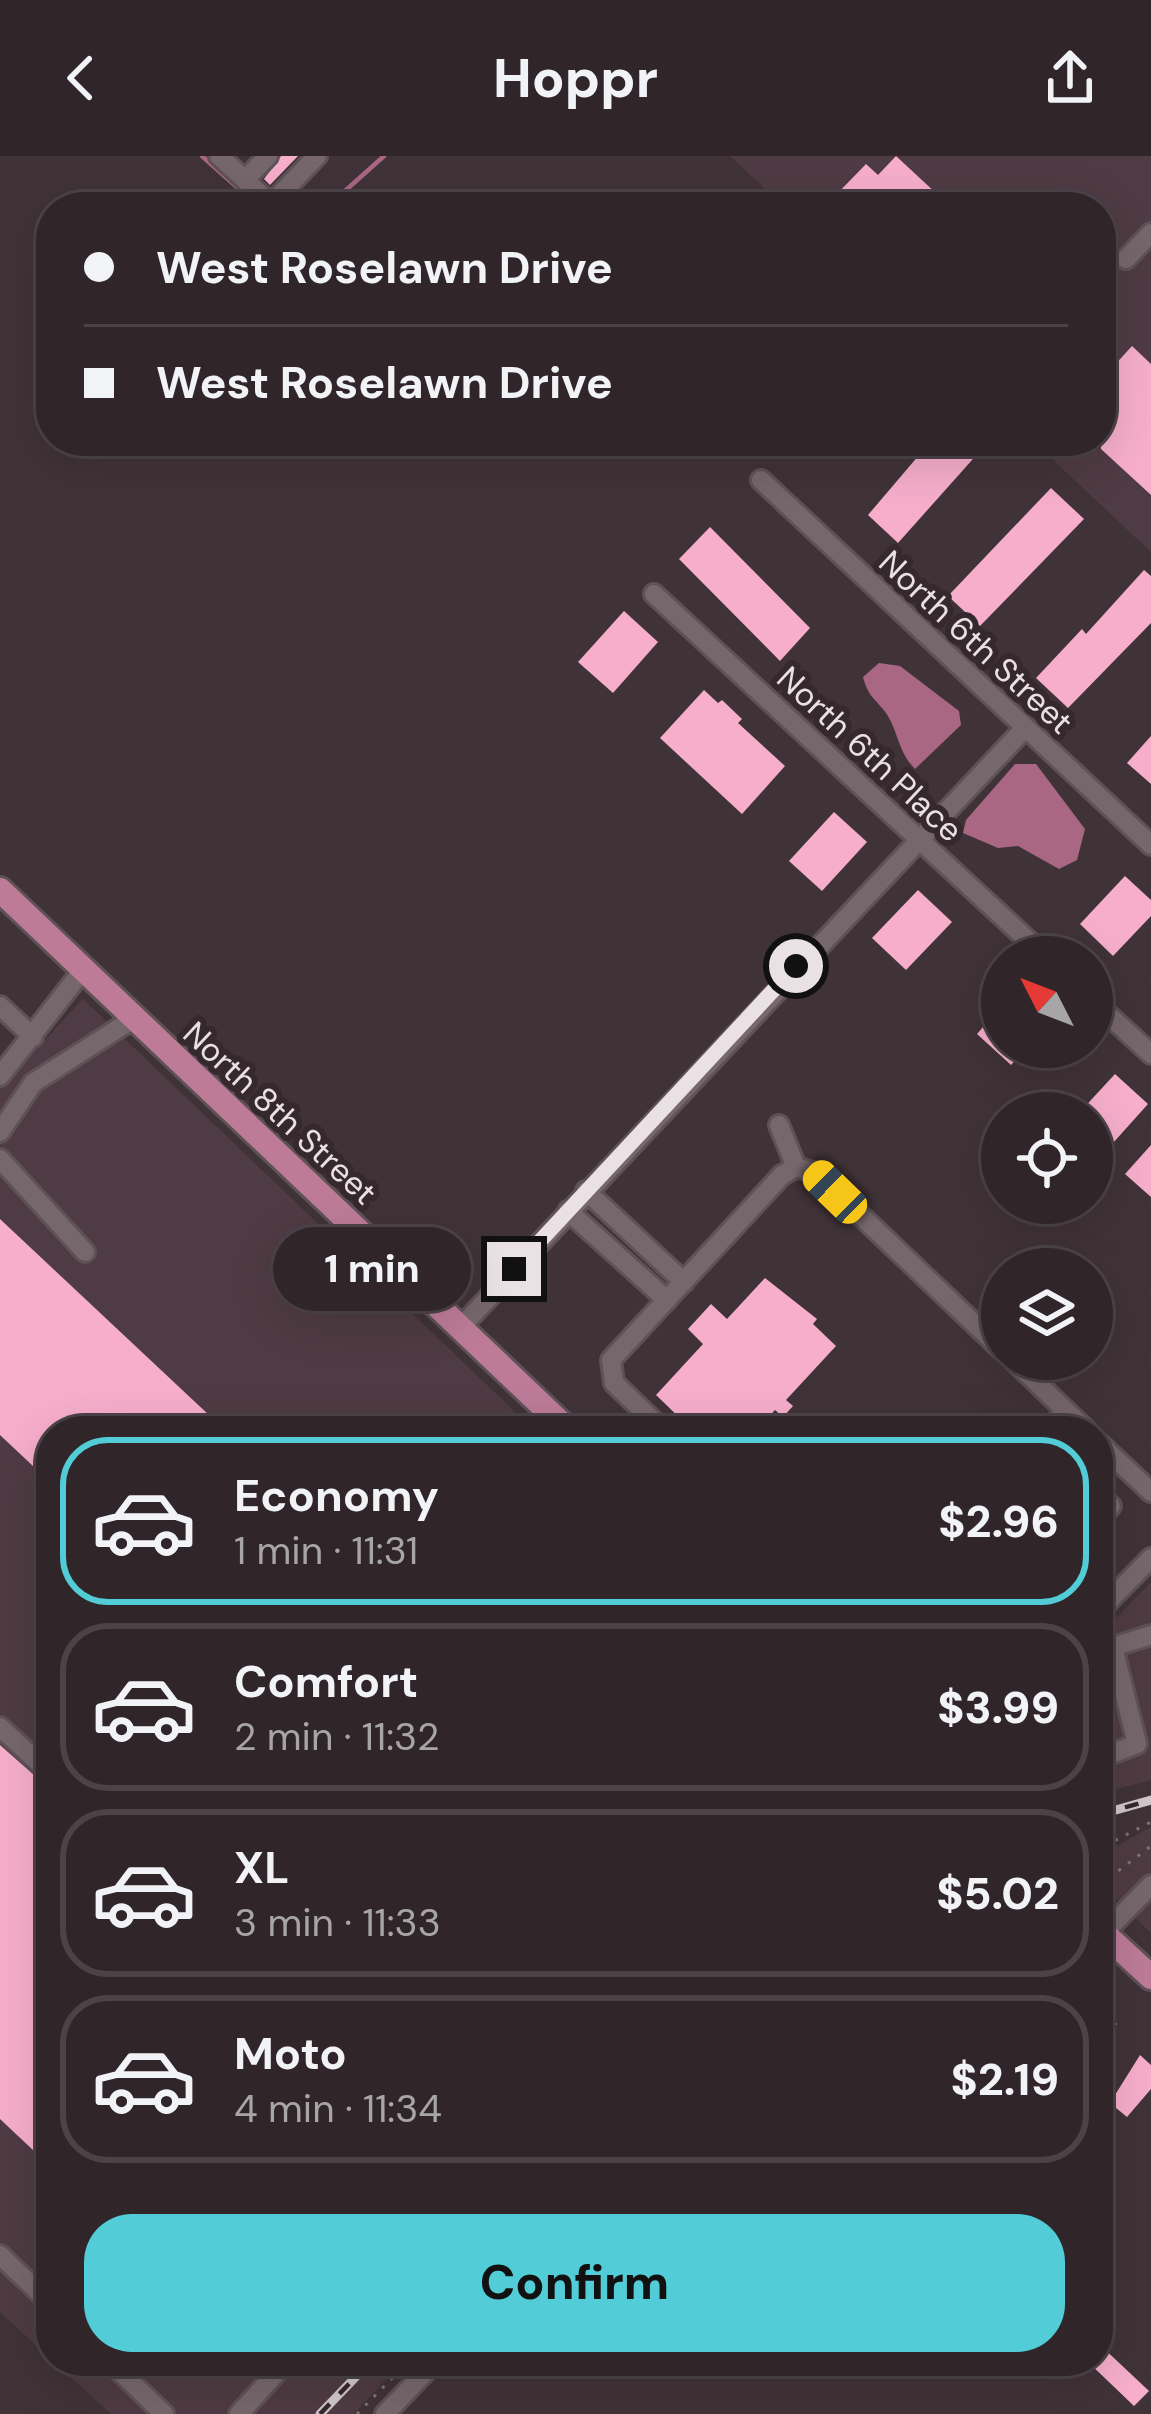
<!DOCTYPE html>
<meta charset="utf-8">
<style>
body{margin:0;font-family:"DM Sans",sans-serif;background:#3c3236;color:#f1f3f6;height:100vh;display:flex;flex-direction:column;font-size:45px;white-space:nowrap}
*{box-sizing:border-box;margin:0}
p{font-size:39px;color:#a8a5a8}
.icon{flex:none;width:66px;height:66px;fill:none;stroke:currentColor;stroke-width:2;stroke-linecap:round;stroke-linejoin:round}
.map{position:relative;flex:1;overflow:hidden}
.drawer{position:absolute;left:36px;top:1260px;width:1077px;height:960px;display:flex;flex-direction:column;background:#30262a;border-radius:48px;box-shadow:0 12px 48px #0002,0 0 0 3px #4b4347}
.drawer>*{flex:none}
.top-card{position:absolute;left:36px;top:36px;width:1080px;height:264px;border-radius:48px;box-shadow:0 12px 48px #0002,0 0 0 3px #4b4347;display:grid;align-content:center;height:264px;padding:0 48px;background:#30262a}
.needle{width:78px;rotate:312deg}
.fabs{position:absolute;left:981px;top:780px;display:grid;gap:24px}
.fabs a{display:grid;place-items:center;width:132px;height:132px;border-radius:50%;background:#30262a;box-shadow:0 12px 48px #0002,0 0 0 3px #4b4347;font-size:60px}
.end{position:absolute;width:54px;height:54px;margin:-27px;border:15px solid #eae1e4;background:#111;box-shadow:0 0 0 6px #111}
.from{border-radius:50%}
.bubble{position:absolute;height:84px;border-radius:42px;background:#30262a;box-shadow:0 12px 48px #0002,0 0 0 3px #4b4347;font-size:39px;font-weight:800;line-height:84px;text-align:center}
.car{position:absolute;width:36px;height:72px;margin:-36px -18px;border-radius:15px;box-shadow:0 0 9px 3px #0007;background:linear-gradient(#f5c518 24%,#345 0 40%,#f5c518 0 76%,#345 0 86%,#f5c518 0)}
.top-card b{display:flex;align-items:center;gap:42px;height:114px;font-size:45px}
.top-card b+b{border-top:3px solid #4b4347}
.top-card i{width:30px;height:30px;background:#f1f3f6}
ul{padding:21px 0 0;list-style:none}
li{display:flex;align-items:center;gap:36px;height:168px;margin:0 24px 18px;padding:0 24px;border:6px solid #4b4347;border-radius:48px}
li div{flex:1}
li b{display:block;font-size:45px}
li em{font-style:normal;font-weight:800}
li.current{border-color:#52ccd6}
li>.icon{width:108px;height:108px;stroke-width:1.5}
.action{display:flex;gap:24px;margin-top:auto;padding:24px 48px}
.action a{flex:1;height:138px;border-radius:48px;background:#52ccd6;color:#111;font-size:48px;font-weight:800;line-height:138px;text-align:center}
header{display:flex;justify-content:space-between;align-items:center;height:156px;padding:0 48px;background:#30262a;font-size:54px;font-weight:800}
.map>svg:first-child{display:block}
</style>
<header><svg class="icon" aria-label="back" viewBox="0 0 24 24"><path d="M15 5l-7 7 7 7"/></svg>Hoppr<svg class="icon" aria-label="share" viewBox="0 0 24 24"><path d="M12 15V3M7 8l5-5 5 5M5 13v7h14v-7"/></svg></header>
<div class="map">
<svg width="1151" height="2258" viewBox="0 0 1151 2258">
<rect width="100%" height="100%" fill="#403338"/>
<g fill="#4f3b43">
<path d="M730 0H1151V396L1033 285H1101V51H784Z"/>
<path d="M83 843 535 1275H51V2203L0 2156V932Z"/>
<path d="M1151 1426V1624L1098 1638V1481Z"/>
<path d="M1151 1671V1777L1098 1725V1709L1115 1691Z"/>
<path d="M53 2205H403L354 2258H111Z"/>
</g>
<g fill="#a96783">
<path d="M879 507 900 510 959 555 961 569 915 613C897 595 898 571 883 553 872 540 868 539 863 521Z"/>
<path d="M1015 608H1036L1085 673 1077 704 1059 713 1018 690 998 692 963 677 966 664Z"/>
</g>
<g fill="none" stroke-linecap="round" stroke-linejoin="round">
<g stroke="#a96783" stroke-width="4.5">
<path d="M202 0 259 51"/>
<path d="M327 51 384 0"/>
</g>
</g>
<g fill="#f6aecb">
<path d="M281 0H298L270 29 264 23Z"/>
<path d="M896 0 951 51H845L834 41 866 8 878 19Z"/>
<path d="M1132 190 1151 208V339L1101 293V224Z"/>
<path d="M931 285H989L898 387 868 359Z"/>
<path d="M1051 332 1084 363 980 470 948 440Z"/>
<path d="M710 371 810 472 780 505 679 403Z"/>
<path d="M1144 414 1151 420V467L1068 552 1036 522 1082 473 1086 478Z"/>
<path d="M624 455 658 486 613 537 578 506Z"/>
<path d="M704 534 718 547 722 544 742 563 738 567 785 610 742 658 660 582Z"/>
<path d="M1151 580V628L1127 607Z"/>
<path d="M834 656 867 686 822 735 789 705Z"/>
<path d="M1125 720 1151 744V760L1113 800 1080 768Z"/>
<path d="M918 734 952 766 906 814 872 782Z"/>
<path d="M1002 849V891H1027L1011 909 977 878Z"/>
<path d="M1115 918 1148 948 1104 997 1092 985V957H1079Z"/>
<path d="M1151 989V1041L1125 1018Z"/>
<path d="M0 1063 226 1275H51V1327L0 1279Z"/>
<path d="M765 1122 817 1163 813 1168 836 1190 786 1244 793 1250 783 1261 775 1254 756 1275H677L685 1267 656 1239 703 1188 688 1173 711 1148 727 1163Z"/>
<path d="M0 1589 51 1634V2011L0 1963Z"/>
<path d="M1098 1850 1117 1868 1098 1888Z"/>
<path d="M1140 1899 1151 1909V1933L1127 1961 1110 1947Z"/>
<path d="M1098 2187 1149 2235 1134 2250 1087 2205H1098Z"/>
</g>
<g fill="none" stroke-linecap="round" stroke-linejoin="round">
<defs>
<g id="minor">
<path d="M219 0 271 48 317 0"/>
<path d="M245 24 268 0"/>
<path d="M1126 103 1151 77"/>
<path d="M761 324 1151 689"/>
<path d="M654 438 1046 801"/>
<path d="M1092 844 1151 898"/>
<path d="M0 850 33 881"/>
<path d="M0 920 83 814"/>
<path d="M779 969 796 1011"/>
<path d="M0 976 33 927 133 863"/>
<path d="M0 1003 85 1096"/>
<path d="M586 1035 684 1126"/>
<path d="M568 1055 667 1144"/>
<path d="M460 1172 1024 573"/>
<path d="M1012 1203 1087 1275"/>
<path d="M664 1275 614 1227 611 1204 782 1019 796 1011 816 1017 1002 1194"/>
<path d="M1047 1275 1066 1255"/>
<path d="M1098 1286 1151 1336"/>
<path d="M1098 1338 1111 1350 1098 1364"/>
<path d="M1098 1456 1151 1402"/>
<path d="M1098 1480 1113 1491 1137 1588 1098 1603"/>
<path d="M1113 1491 1151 1479"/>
<path d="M0 1571 51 1618"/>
<path d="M1104 1777 1151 1729"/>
<path d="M0 2099 51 2148"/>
<path d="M109 2205 164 2258"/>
<path d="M239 2258 287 2205"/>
<path d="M385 2258 436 2205"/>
</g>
<g id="major">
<path d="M0 734 569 1275"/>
<path d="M1098 1772 1151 1821"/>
</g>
</defs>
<use href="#minor" stroke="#5e5256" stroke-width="24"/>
<use href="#major" stroke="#5e5256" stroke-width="30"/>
<g stroke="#7f7478" stroke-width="3" stroke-dasharray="3 9" stroke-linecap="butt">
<path d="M1098 1701 1114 1685 1151 1666"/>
<path d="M1109 1722 1151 1690"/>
<path d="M357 2258 409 2205"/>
</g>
<use href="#minor" stroke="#76676d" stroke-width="18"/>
<use href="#major" stroke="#bd7b98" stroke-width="24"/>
<defs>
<g id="rail">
<path d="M1098 1659 1151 1644"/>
<path d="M320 2258 371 2205"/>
</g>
</defs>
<use href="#rail" stroke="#d1c7cb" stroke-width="9"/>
<use href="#rail" stroke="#36292e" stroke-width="4.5" stroke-dasharray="14" stroke-linecap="butt"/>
</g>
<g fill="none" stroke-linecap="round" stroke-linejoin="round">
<path stroke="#eae1e4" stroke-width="15" d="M514 1113 796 810"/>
</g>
<g text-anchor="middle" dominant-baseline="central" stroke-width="12" stroke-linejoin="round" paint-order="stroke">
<g font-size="33" fill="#eae1e4" stroke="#36292e">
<text transform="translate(976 486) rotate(43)">North 6th Street</text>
<text transform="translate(870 598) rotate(43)">North 6th Place</text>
<text transform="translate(280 957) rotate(43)">North 8th Street</text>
</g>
</g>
</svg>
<div class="fabs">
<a><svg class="needle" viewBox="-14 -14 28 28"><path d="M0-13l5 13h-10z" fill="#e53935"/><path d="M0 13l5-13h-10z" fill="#a8a5a8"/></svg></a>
<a><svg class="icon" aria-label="locate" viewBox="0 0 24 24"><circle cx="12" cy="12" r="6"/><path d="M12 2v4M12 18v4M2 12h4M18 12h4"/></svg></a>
<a><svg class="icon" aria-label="layers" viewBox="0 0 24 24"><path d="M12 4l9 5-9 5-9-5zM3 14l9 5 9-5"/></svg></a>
</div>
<i class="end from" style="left:796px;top:810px"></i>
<i class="end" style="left:514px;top:1113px"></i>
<div class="bubble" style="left:273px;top:1071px;width:198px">1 min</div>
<i class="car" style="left:835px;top:1036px;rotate:314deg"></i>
<div class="top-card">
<b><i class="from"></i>West Roselawn Drive</b>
<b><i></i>West Roselawn Drive</b>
</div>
<section class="drawer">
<ul>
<li class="current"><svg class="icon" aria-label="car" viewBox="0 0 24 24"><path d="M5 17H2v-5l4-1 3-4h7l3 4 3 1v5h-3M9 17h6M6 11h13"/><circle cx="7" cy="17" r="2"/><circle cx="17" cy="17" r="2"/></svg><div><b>Economy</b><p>1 min · 11:31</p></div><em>$2.96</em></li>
<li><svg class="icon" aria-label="car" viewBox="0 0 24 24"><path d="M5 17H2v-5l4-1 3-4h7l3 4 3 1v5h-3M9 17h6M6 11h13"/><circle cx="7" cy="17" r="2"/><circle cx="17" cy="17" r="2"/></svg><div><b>Comfort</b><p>2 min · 11:32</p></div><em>$3.99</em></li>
<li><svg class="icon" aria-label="car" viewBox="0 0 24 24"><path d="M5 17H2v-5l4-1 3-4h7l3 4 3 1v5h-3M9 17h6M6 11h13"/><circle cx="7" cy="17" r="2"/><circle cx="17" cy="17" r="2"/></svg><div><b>XL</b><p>3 min · 11:33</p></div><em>$5.02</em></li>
<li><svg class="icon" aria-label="car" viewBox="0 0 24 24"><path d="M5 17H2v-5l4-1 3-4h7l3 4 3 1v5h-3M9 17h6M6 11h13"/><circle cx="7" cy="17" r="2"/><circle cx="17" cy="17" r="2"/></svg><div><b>Moto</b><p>4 min · 11:34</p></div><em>$2.19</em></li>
</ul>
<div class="action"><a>Confirm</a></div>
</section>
</div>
